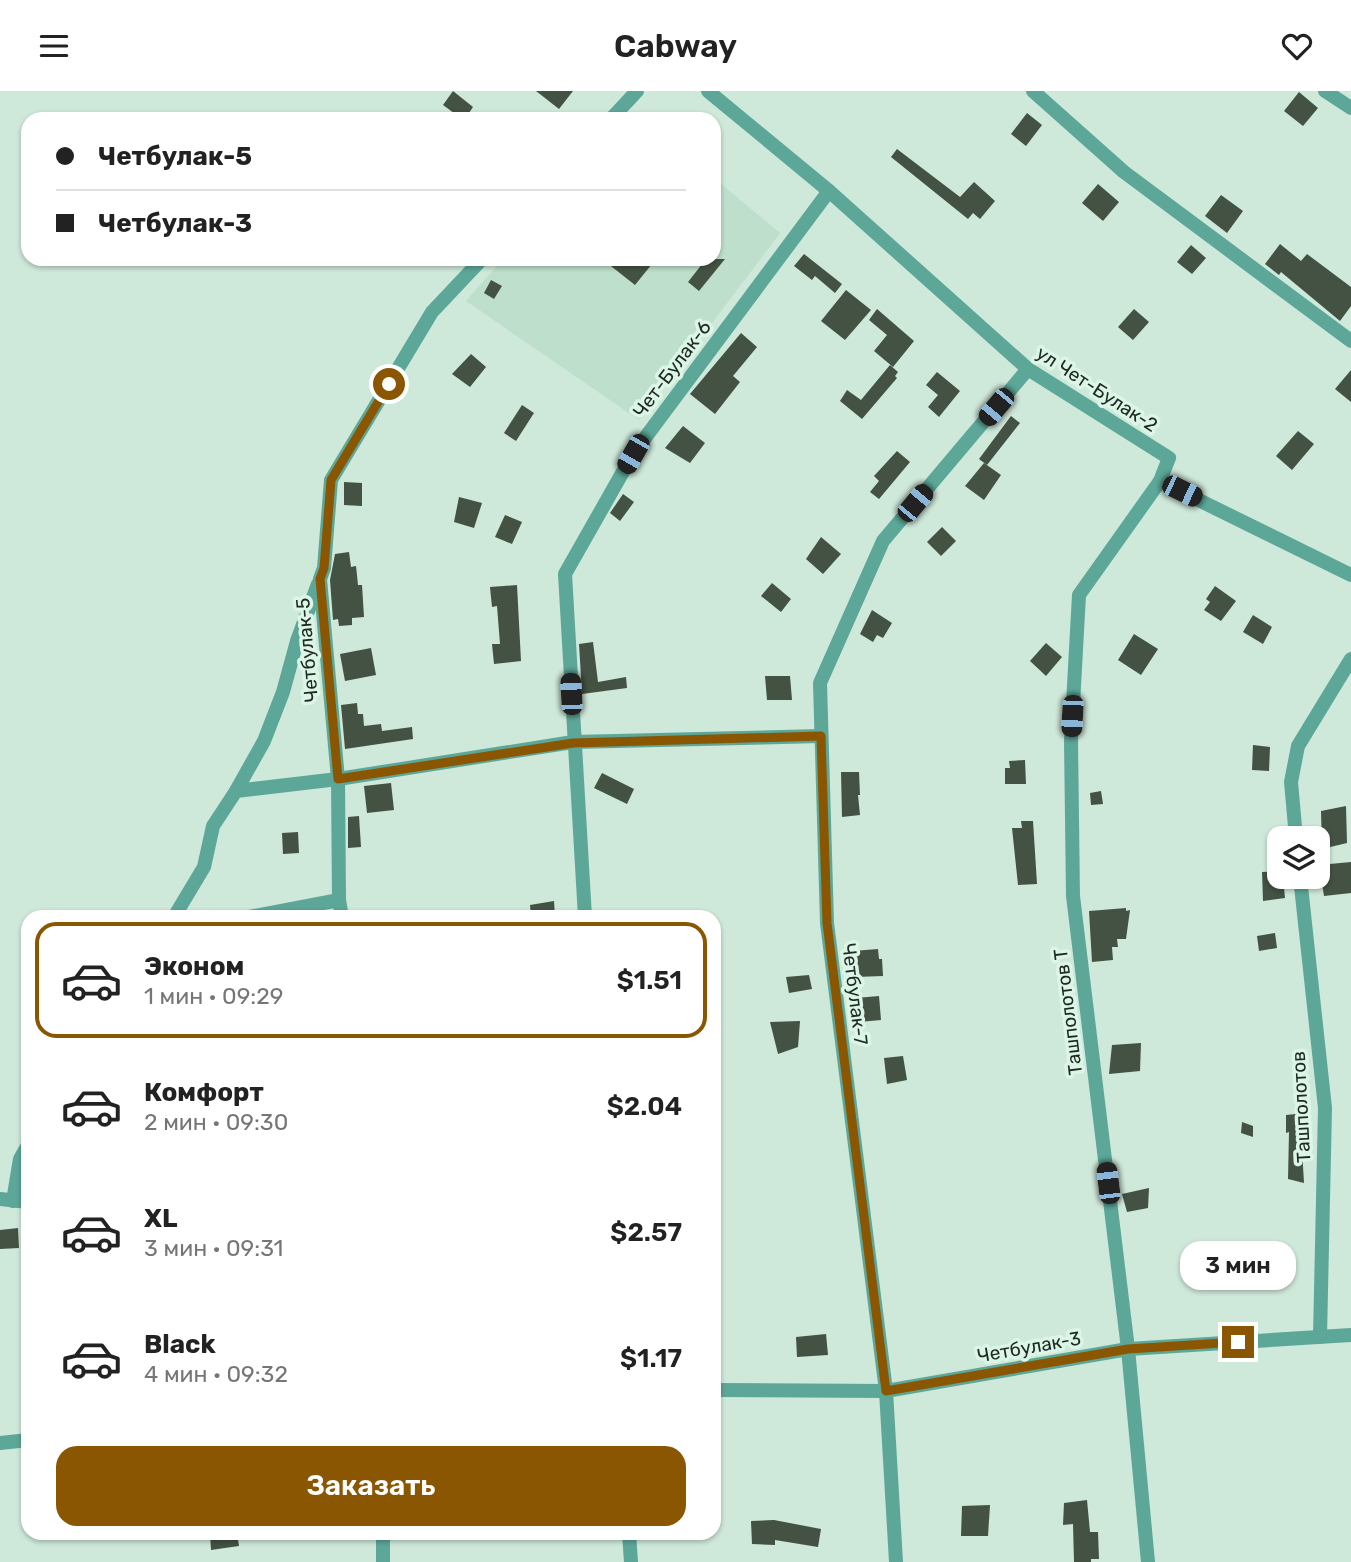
<!DOCTYPE html>
<html lang="ru">
<meta charset="utf-8">
<style>
body{margin:0;font-family:Rubik,sans-serif;background:#f2f2f2;color:#222;height:100vh;display:flex;flex-direction:column;font-size:26px;white-space:nowrap}
*{box-sizing:border-box;margin:0}
p{font-size:23px;color:#767676}
.icon{flex:none;width:38px;height:38px;fill:none;stroke:currentColor;stroke-width:2;stroke-linecap:round;stroke-linejoin:round}
.map{position:relative;flex:1;overflow:hidden}
.details{position:absolute;left:21px;top:819px;width:700px;height:630px;display:flex;flex-direction:column;background:#fff;border-radius:21px;box-shadow:0 2px 5px #0004}
.details>*{flex:none}
.guide{position:absolute;left:21px;top:21px;width:700px;height:154px;border-radius:21px;box-shadow:0 2px 5px #0004;display:grid;align-content:center;height:154px;padding:0 35px;background:#fff}
.controls{position:absolute;left:1267px;top:735px;display:grid;gap:14px}
.controls a{display:grid;place-items:center;width:63px;height:63px;border-radius:14px;background:#fff;box-shadow:0 2px 5px #0004;font-size:35px}
.end{position:absolute;width:32px;height:32px;margin:-16px;border:9px solid #8a5602;background:#fff;box-shadow:0 0 0 4px #fff}
.from{border-radius:50%}
.bubble{position:absolute;height:49px;border-radius:21px;background:#fff;box-shadow:0 2px 5px #0004;font-size:23px;font-weight:600;line-height:49px;text-align:center}
.car{position:absolute;width:21px;height:42px;margin:-21px -10px;border-radius:9px;box-shadow:0 0 5px 2px #0007;background:linear-gradient(#222 24%,#8ab4d8 0 40%,#222 0 76%,#8ab4d8 0 86%,#222 0)}
.guide b{display:flex;align-items:center;gap:24px;height:66px;font-size:26px}
.guide b+b{border-top:2px solid #e0e0e0}
.guide i{width:18px;height:18px;background:#222}
ul{padding:12px 0 0;list-style:none}
li{display:flex;align-items:center;gap:21px;height:116px;margin:0 14px 10px;padding:0 21px;border:4px solid transparent;border-radius:21px}
li div{flex:1}
li b{display:block;font-size:26px}
li em{font-style:normal;font-weight:600}
li.active{border-color:#8a5602}
li>.icon{width:63px;height:63px;stroke-width:1.5}
.cta{display:flex;gap:14px;margin-top:auto;padding:14px 35px}
.cta a{flex:1;height:80px;border-radius:21px;background:#8a5602;color:#fff;font-size:28px;font-weight:600;line-height:80px;text-align:center}
header{display:flex;justify-content:space-between;align-items:center;height:91px;padding:0 35px;background:#fff;font-size:32px;font-weight:600}
.map>svg:first-child{display:block}
</style>
<header><svg class="icon" aria-label="menu" viewBox="0 0 24 24"><path d="M4 6h16M4 12h16M4 18h16"/></svg>Cabway<svg class="icon" aria-label="heart" viewBox="0 0 24 24"><path d="M12 20l-8-8c-3-5 5-10 8-4 3-6 11-1 8 4z"/></svg></header>
<div class="map">
<svg width="1351" height="1471" viewBox="0 0 1351 1471">
<rect width="100%" height="100%" fill="#cee8d9"/>
<path fill="#bedfcc" d="M714 87 780 142 639 329 466 210 503 168H714Z"/>
<g fill="#435242">
<path d="M453 0 473 16 465 28H462L443 14Z"/>
<path d="M536 0H573L559 18Z"/>
<path d="M1299 1 1318 17 1303 35 1284 20Z"/>
<path d="M1027 22 1042 34 1026 55 1011 43Z"/>
<path d="M897 58 960 106 974 91 995 110 980 128 973 122 968 128 891 66Z"/>
<path d="M1098 93 1119 111 1103 130 1082 112Z"/>
<path d="M1221 104 1243 120 1227 142 1205 125Z"/>
<path d="M1280 153 1301 170 1307 163 1351 196V215L1340 230 1281 181 1279 184 1265 173Z"/>
<path d="M1191 154 1206 167 1192 183 1177 171Z"/>
<path d="M804 163 842 193 835 202 815 185 812 189 794 175Z"/>
<path d="M602 168H656L635 194Z"/>
<path d="M706 168H725L699 200 688 191Z"/>
<path d="M491 189 502 195 494 208 484 202Z"/>
<path d="M846 199 871 219 845 249 821 230Z"/>
<path d="M877 218 914 250 893 276 874 260 887 244 869 229Z"/>
<path d="M1134 218 1149 231 1133 249 1118 236Z"/>
<path d="M741 242 757 256 733 285 740 291 715 323 690 303Z"/>
<path d="M471 263 486 276 470 296 452 283Z"/>
<path d="M890 274 898 281 895 285 897 287 862 328 840 310 847 299 861 309Z"/>
<path d="M1351 279V311L1335 298Z"/>
<path d="M937 281 960 300 939 326 928 316 938 304 926 294Z"/>
<path d="M522 314 534 322 516 350 504 342Z"/>
<path d="M1011 325 1020 332 987 374 979 368Z"/>
<path d="M683 335 705 352 690 372 665 357Z"/>
<path d="M1298 340 1314 353 1292 379 1276 365Z"/>
<path d="M897 360 910 371 879 408 870 401 879 390 874 385Z"/>
<path d="M984 372 1001 384 984 409 965 395Z"/>
<path d="M344 391 362 392V415L344 414Z"/>
<path d="M623 403 634 411 620 430 610 422Z"/>
<path d="M459 406 482 412 474 437 454 431Z"/>
<path d="M505 424 522 431 512 453 495 446Z"/>
<path d="M942 436 956 450 941 465 927 451Z"/>
<path d="M821 446 841 463 823 483 806 468Z"/>
<path d="M349 461 351 476 356 475 358 494H362L364 526 352 527V534L339 535 338 528 333 529 330 489 335 463Z"/>
<path d="M772 492 791 508 781 521 761 505Z"/>
<path d="M517 494 521 570 494 573 492 553H500L497 515 492 516 490 496Z"/>
<path d="M1215 495 1236 510 1221 530 1204 519 1210 511 1206 508Z"/>
<path d="M872 519 892 532 883 547 877 544 873 551 860 543Z"/>
<path d="M1253 524 1272 536 1263 553 1243 541Z"/>
<path d="M1134 543 1158 558 1141 584 1118 569Z"/>
<path d="M593 551 598 591 626 586 627 597 582 603 579 553Z"/>
<path d="M1046 552 1062 566 1046 585 1030 570Z"/>
<path d="M371 557 376 584 345 590 340 563Z"/>
<path d="M765 585H790L792 609H767Z"/>
<path d="M357 612 358 623H363L364 635 381 633 382 640 412 636 413 648 345 658 341 614Z"/>
<path d="M1253 654 1270 656 1269 680 1252 679Z"/>
<path d="M1025 669 1026 693H1005V677H1010L1009 670Z"/>
<path d="M841 681H859L860 704H858L860 724 842 726Z"/>
<path d="M602 682 634 698 627 713 594 697Z"/>
<path d="M391 692 394 719 367 722 364 695Z"/>
<path d="M1101 700 1103 713 1091 714 1090 702Z"/>
<path d="M1346 715 1347 752 1322 758 1321 720Z"/>
<path d="M359 725 361 756 348 757V726Z"/>
<path d="M1021 730H1033L1037 793 1018 794 1012 737H1022Z"/>
<path d="M298 741 299 762 283 763 282 742Z"/>
<path d="M1351 771V802L1324 805 1319 774Z"/>
<path d="M1279 780V786H1283L1285 807 1263 810 1262 781Z"/>
<path d="M554 810 555 826H531L530 814Z"/>
<path d="M1126 817V820L1130 819 1126 848H1117L1118 856H1112L1113 869 1092 871 1089 820Z"/>
<path d="M1275 842 1277 857 1259 860 1257 845Z"/>
<path d="M878 858 879 868H882L883 885 855 886 853 860Z"/>
<path d="M809 884 812 898 789 902 786 886Z"/>
<path d="M879 905 881 929 859 931 856 907Z"/>
<path d="M800 930 798 956 778 963 770 931Z"/>
<path d="M1141 952 1140 980 1109 983 1112 954Z"/>
<path d="M903 965 907 989 887 993 884 967Z"/>
<path d="M1306 1022 1308 1040 1301 1041 1304 1092 1288 1088 1289 1041 1286 1042V1024Z"/>
<path d="M1242 1031 1253 1035V1046L1241 1042Z"/>
<path d="M1149 1097 1148 1117 1127 1121 1122 1103Z"/>
<path d="M18 1137 19 1157 0 1158V1139Z"/>
<path d="M826 1243 828 1264 797 1266 796 1246Z"/>
<path d="M1087 1409 1090 1441H1098L1099 1468H1091V1471H1074L1073 1433 1063 1434 1064 1412Z"/>
<path d="M990 1414 988 1445H961L962 1415Z"/>
<path d="M774 1429 821 1438 818 1456 775 1449V1454L752 1453 751 1430Z"/>
<path d="M210 1442H237L239 1455 211 1459Z"/>
</g>
<g fill="none" stroke-linecap="round" stroke-linejoin="round">
<g stroke="#5ca798" stroke-width="14">
<path d="M708 0 829 100 1028 278 1169 367 1160 390 1351 484"/>
<path d="M1033 0 1124 81 1351 250"/>
<path d="M1325 0 1351 17"/>
<path d="M611 28 637 0"/>
<path d="M236 700 338 688 573 651 821 645"/>
<path d="M1296 747 1291 691 1298 655 1351 568"/>
<path d="M1300 786 1325 1017 1320 1246"/>
<path d="M174 826 204 776 213 735 236 700 264 650 283 601 297 550 318 493"/>
<path d="M249 826 339 809"/>
<path d="M342 826 339 809 338 688 320 488 324 477 331 389 432 221 482 168"/>
<path d="M585 826 565 483 633 363 829 100"/>
<path d="M0 1108 28 1111"/>
<path d="M13 1110 20 1068 28 1054"/>
<path d="M714 1299 886 1300 1128 1258 1351 1244"/>
<path d="M0 1352 28 1349"/>
<path d="M383 1442V1471"/>
<path d="M629 1442 631 1471"/>
<path d="M896 1471 886 1300 827 832 820 592 883 450 1028 278"/>
<path d="M1148 1471 1128 1258 1073 805 1071 649 1079 504 1160 390"/>
</g>
</g>
<g fill="none" stroke-linecap="round" stroke-linejoin="round">
<path stroke="#8a5602" stroke-width="9" d="M389 293 331 389 324 477 320 488 338 688 573 652 821 645 827 832 886 1300 1128 1258 1238 1251"/>
</g>
<g text-anchor="middle" dominant-baseline="central" stroke-width="7" stroke-linejoin="round" paint-order="stroke">
<g font-size="19" fill="#202a24" stroke="#dbf5e6">
<text transform="translate(672 278) rotate(-53)">Чет-Булак-6</text>
<text transform="translate(1097 298) rotate(33)">ул Чет-Булак-2</text>
<text transform="translate(307 559) rotate(-95)">Четбулак-5</text>
<text transform="translate(855 903) rotate(83)">Четбулак-7</text>
<text transform="translate(1068 921) rotate(-97)">Ташполотов Т</text>
<text transform="translate(1301 1016) rotate(-93)">Ташполотов</text>
<text transform="translate(1029 1256) rotate(-10)">Четбулак-3</text>
</g>
</g>
</svg>
<div class="controls">
<a><svg class="icon" aria-label="layers" viewBox="0 0 24 24"><path d="M12 4l9 5-9 5-9-5zM3 14l9 5 9-5"/></svg></a>
</div>
<i class="end from" style="left:389px;top:293px"></i>
<i class="end" style="left:1238px;top:1251px"></i>
<div class="bubble" style="left:1180px;top:1150px;width:116px">3 мин</div>
<i class="car" style="left:996px;top:316px;rotate:220deg"></i>
<i class="car" style="left:633px;top:363px;rotate:210deg"></i>
<i class="car" style="left:1182px;top:400px;rotate:116deg"></i>
<i class="car" style="left:915px;top:412px;rotate:40deg"></i>
<i class="car" style="left:571px;top:603px;rotate:357deg"></i>
<i class="car" style="left:1072px;top:625px;rotate:183deg"></i>
<i class="car" style="left:1108px;top:1092px;rotate:353deg"></i>
<div class="guide">
<b><i class="from"></i>Четбулак-5</b>
<b><i></i>Четбулак-3</b>
</div>
<section class="details">
<ul>
<li class="active"><svg class="icon" aria-label="car" viewBox="0 0 24 24"><path d="M5 17H2v-5l4-1 3-4h7l3 4 3 1v5h-3M9 17h6M6 11h13"/><circle cx="7" cy="17" r="2"/><circle cx="17" cy="17" r="2"/></svg><div><b>Эконом</b><p>1 мин · 09:29</p></div><em>$1.51</em></li>
<li><svg class="icon" aria-label="car" viewBox="0 0 24 24"><path d="M5 17H2v-5l4-1 3-4h7l3 4 3 1v5h-3M9 17h6M6 11h13"/><circle cx="7" cy="17" r="2"/><circle cx="17" cy="17" r="2"/></svg><div><b>Комфорт</b><p>2 мин · 09:30</p></div><em>$2.04</em></li>
<li><svg class="icon" aria-label="car" viewBox="0 0 24 24"><path d="M5 17H2v-5l4-1 3-4h7l3 4 3 1v5h-3M9 17h6M6 11h13"/><circle cx="7" cy="17" r="2"/><circle cx="17" cy="17" r="2"/></svg><div><b>XL</b><p>3 мин · 09:31</p></div><em>$2.57</em></li>
<li><svg class="icon" aria-label="car" viewBox="0 0 24 24"><path d="M5 17H2v-5l4-1 3-4h7l3 4 3 1v5h-3M9 17h6M6 11h13"/><circle cx="7" cy="17" r="2"/><circle cx="17" cy="17" r="2"/></svg><div><b>Black</b><p>4 мин · 09:32</p></div><em>$1.17</em></li>
</ul>
<div class="cta"><a>Заказать</a></div>
</section>
</div>
